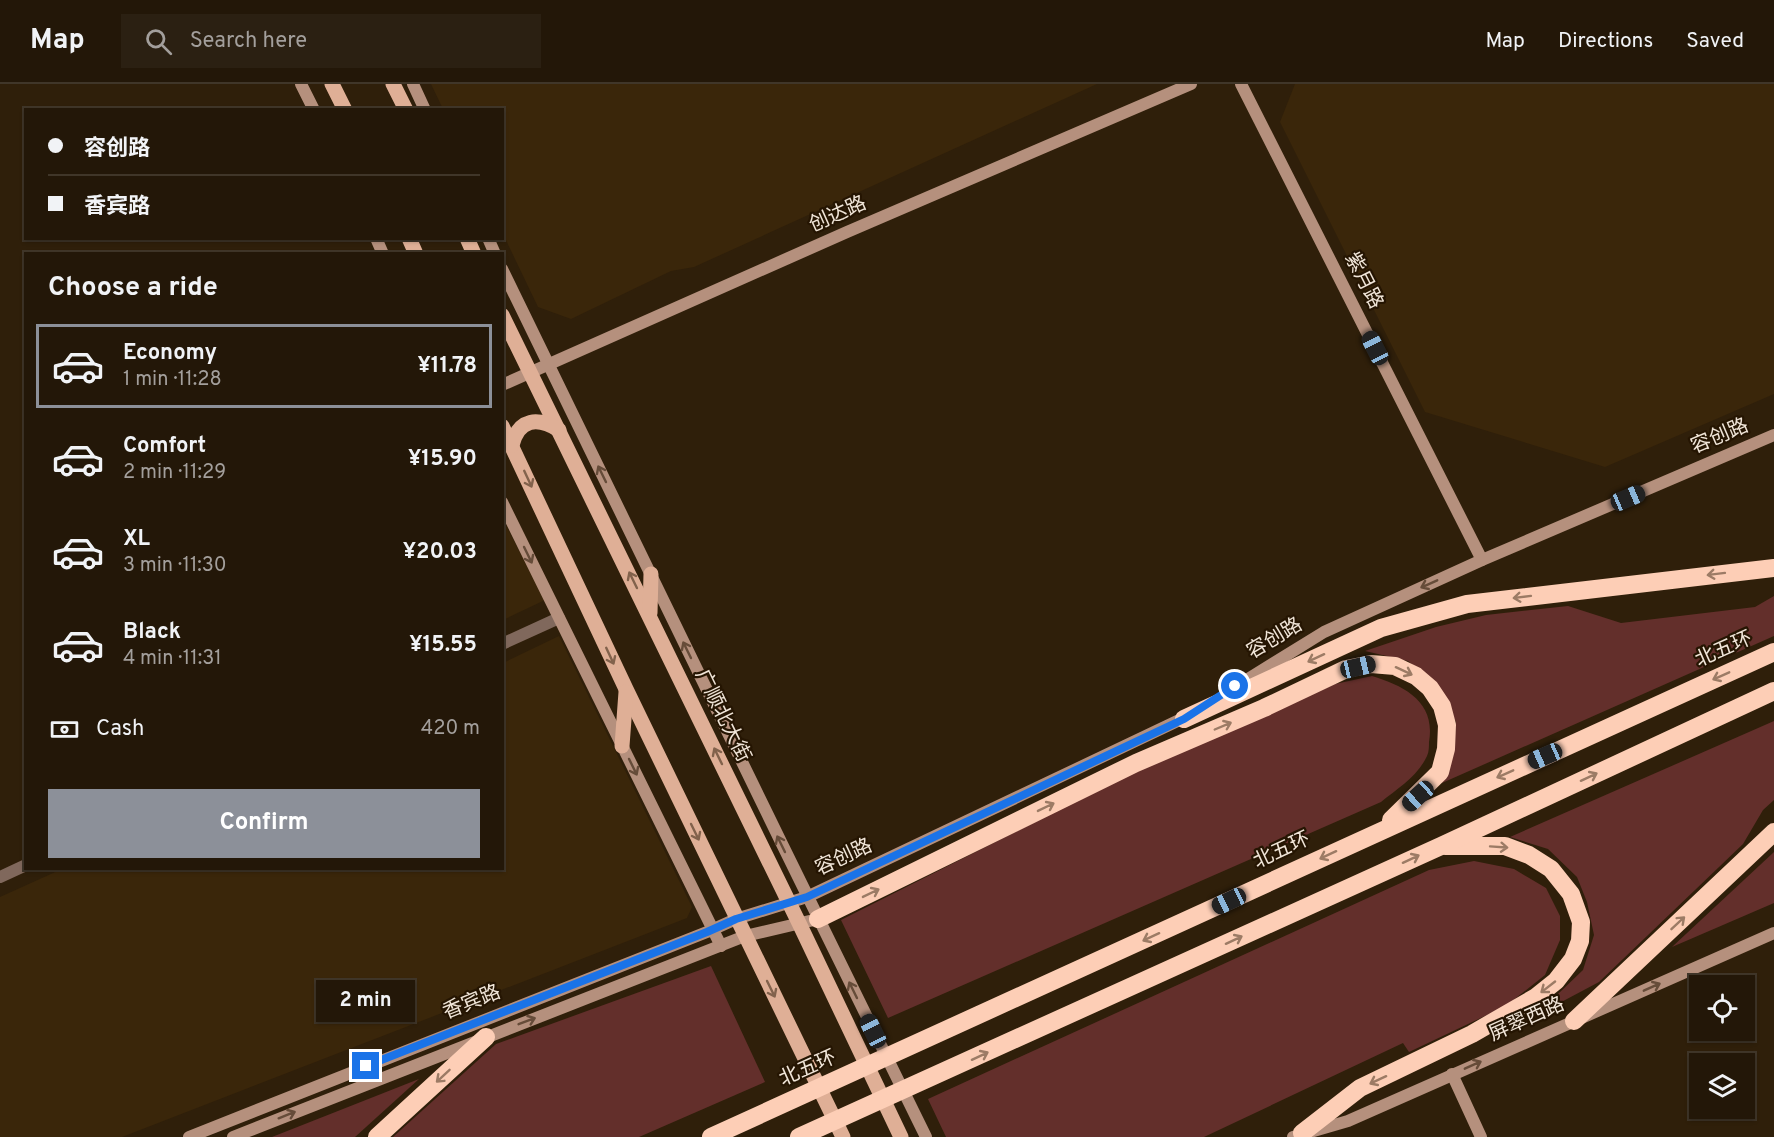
<!DOCTYPE html>
<meta charset="utf-8">
<style>
body{margin:0;font-family:Overpass,"Noto Sans SC",sans-serif;background:#2b2012;color:#f1f3f6;height:100vh;display:flex;flex-direction:column;font-size:22px;white-space:nowrap}
*{box-sizing:border-box;margin:0}
p{font-size:20px;color:#a39f9c}
.icon{flex:none;width:33px;height:33px;fill:none;stroke:currentColor;stroke-width:2;stroke-linecap:round;stroke-linejoin:round}
.map{position:relative;flex:1;overflow:hidden}
.sheet{position:absolute;left:24px;top:168px;width:480px;height:618px;display:flex;flex-direction:column;background:#231708;border-radius:0px;box-shadow:0 2px 4px #0004,0 0 0 2px #403629}
.sheet>*{flex:none}
.guide{position:absolute;left:24px;top:24px;width:480px;height:132px;border-radius:0px;box-shadow:0 2px 4px #0004,0 0 0 2px #403629;display:grid;align-content:center;height:132px;padding:0 24px;background:#231708}
.fabs{position:absolute;left:1689px;top:891px;display:grid;gap:12px}
.fabs a{display:grid;place-items:center;width:66px;height:66px;border-radius:0px;background:#231708;box-shadow:0 2px 4px #0004,0 0 0 2px #403629;font-size:30px}
.end{position:absolute;width:27px;height:27px;margin:-14px;border:8px solid #1a73e8;background:#fff;box-shadow:0 0 0 3px #fff}
.from{border-radius:50%}
.bubble{position:absolute;height:42px;border-radius:0px;background:#231708;box-shadow:0 2px 4px #0004,0 0 0 2px #403629;font-size:20px;font-weight:700;line-height:42px;text-align:center}
.car{position:absolute;width:18px;height:36px;margin:-18px -9px;border-radius:8px;box-shadow:0 0 4px 2px #0007;background:linear-gradient(#222 24%,#8ab4d8 0 40%,#222 0 76%,#8ab4d8 0 86%,#222 0)}
.guide b{display:flex;align-items:center;gap:21px;height:57px;font-size:22px}
.guide b+b{border-top:2px solid #403629}
.guide i{width:15px;height:15px;background:#f1f3f6}
ul{padding:0;list-style:none}
li{display:flex;align-items:center;gap:18px;height:84px;margin:0 12px 9px;padding:0 12px;border:3px solid transparent;border-radius:0px}
li div{flex:1}
li b{display:block;font-size:22px}
li em{font-style:normal;font-weight:700}
li.current{border-color:#8c9099}
li>.icon{width:54px;height:54px;stroke-width:1.5}
h2{padding:0 24px;font-size:27px;line-height:72px}
.pay{display:flex;align-items:center;gap:15px;height:66px;padding:0 24px;font-size:22px}
.pay p{margin-inline-start:auto}
.button{display:flex;gap:12px;margin-top:auto;padding:12px 24px}
.button a{flex:1;height:69px;border-radius:0px;background:#8c9099;color:#fff;font-size:24px;font-weight:700;line-height:69px;text-align:center}
header{display:flex;align-items:center;gap:36px;box-sizing:border-box;height:84px;padding:0 30px;background:#231708;border-bottom:2px solid #403629}
header strong{font-size:28px}
nav{display:flex;gap:33px;margin-inline-start:auto;font-size:21px}
.search{width:420px;height:54px;background:#2b2012;display:flex;align-items:center;gap:15px;box-sizing:border-box;padding:0 21px;border-radius:0px;color:#a39f9c;font-size:22px}
.map>svg:first-child{display:block}
</style>
<header>
<strong>Map</strong>
<div class="search"><svg class="icon" aria-label="search" viewBox="0 0 24 24"><circle cx="10" cy="10" r="6"/><path d="M15 15l6 6"/></svg>Search here</div>
<nav><a>Map</a><a>Directions</a><a>Saved</a></nav>
</header>
<div class="map">
<svg width="1774" height="1053" viewBox="0 0 1774 1053">
<rect width="100%" height="100%" fill="#2f1f0a"/>
<g fill="#3a260a">
<path d="M431 0H1097L694 183 671 187 571 235 538 223 503 150 502 26 443 25Z"/>
<path d="M1295 0H1774V310L1605 383 1425 328 1280 38Z"/>
<path d="M502 434 545 516 503 536H502Z"/>
<path d="M559 552 692 823 687 834 122 1053H0V813L62 785 502 784 503 579Z"/>
</g>
<g fill="#632f2b">
<path d="M1774 512V552L1442 699 1453 673 1456 638 1436 600 1408 577 1365 567 1436 543 1486 531 1568 522 1621 539 1755 523Z"/>
<path d="M1372 592C1405 602 1436 618 1429 658 1429 662 1429 668 1427 672 1418 692 1397 705 1381 718L888 934 841 836 1120 695 1335 600Z"/>
<path d="M1774 637V716L1763 726 1743 760 1599 898 1535 932 1583 886 1594 851 1587 818 1577 793 1548 765 1510 753Z"/>
<path d="M1774 768V819L1672 863Z"/>
<path d="M1474 777 1514 785 1546 804 1560 832V856L1545 891 1506 922 1409 968 1403 959 1204 1053H946L928 1015 1429 786Z"/>
<path d="M711 882 765 998 639 1053H393L496 960Z"/>
<path d="M419 995 355 1053H272Z"/>
</g>
<g fill="none" stroke-linecap="round" stroke-linejoin="round">
<g stroke="#80685c" stroke-width="12">
<path d="M502 560 559 534"/>
<path d="M0 793 26 781"/>
</g>
<g stroke="#b5907d" stroke-width="12">
<path d="M301 0 314 26"/>
<path d="M413 0 425 26"/>
<path d="M1241 0 1482 476"/>
<path d="M376 154 383 170"/>
<path d="M488 154 495 170"/>
<path d="M502 185 782 760 926 1053"/>
<path d="M502 301 847 148 1191 0"/>
<path d="M502 418 721 862"/>
<path d="M1227 608 1324 548 1482 476 1774 351"/>
<path d="M1452 990 1481 1053"/>
<path d="M189 1053 707 848 736 835 807 813 1190 631"/>
<path d="M233 1053 745 852 818 835"/>
<path d="M1293 1053 1348 1037 1774 849"/>
</g>
<g stroke="#dfaf96" stroke-width="15">
<path d="M332 0 345 26"/>
<path d="M393 0 406 26"/>
<path d="M409 154 416 170"/>
<path d="M467 154 474 170"/>
<path d="M502 231 799 839 901 1053"/>
<path d="M502 342 626 605 843 1053"/>
<path d="M512 361C519 334 538 333 559 346"/>
<path d="M650 529 651 490"/>
<path d="M622 662 626 608"/>
</g>
<g stroke="#fdceb6" stroke-width="18">
<path d="M1184 635 1381 544 1467 520 1774 484"/>
<path d="M818 835 1136 679 1264 624 1346 585 1371 580 1395 582 1416 592 1430 604 1442 622 1447 641 1446 665 1440 688 1391 736"/>
<path d="M1574 937 1774 748"/>
<path d="M1302 1049 1360 1004 1472 950 1536 913 1556 897 1573 875 1580 857 1581 838 1571 810 1551 785 1529 771 1505 762H1445"/>
<path d="M377 1053 486 953"/>
<path d="M711 1053 1774 568"/>
<path d="M799 1053 1441 762 1774 607"/>
</g>
</g>
<defs><path id="oneway-shaft" d="M-6 0H5M1.5-3L5.5 0L1.5 3" fill="none" stroke-width="1.6" stroke-linecap="round" stroke-linejoin="round" transform="scale(1.5)"/></defs>
<g stroke="#664c39">
<use href="#oneway-shaft" transform="translate(602 390) rotate(-116)"/>
<use href="#oneway-shaft" transform="translate(528 471) rotate(64)"/>
<use href="#oneway-shaft" transform="translate(1429 500) rotate(156)"/>
<use href="#oneway-shaft" transform="translate(687 566) rotate(-116)"/>
<use href="#oneway-shaft" transform="translate(633 683) rotate(64)"/>
<use href="#oneway-shaft" transform="translate(781 760) rotate(-116)"/>
<use href="#oneway-shaft" transform="translate(1652 903) rotate(-24)"/>
<use href="#oneway-shaft" transform="translate(853 906) rotate(-116)"/>
<use href="#oneway-shaft" transform="translate(527 937) rotate(-21)"/>
<use href="#oneway-shaft" transform="translate(1473 981) rotate(-24)"/>
<use href="#oneway-shaft" transform="translate(287 1031) rotate(-22)"/>
</g>
<g stroke="#82624c">
<use href="#oneway-shaft" transform="translate(528 395) rotate(65)"/>
<use href="#oneway-shaft" transform="translate(633 496) rotate(-116)"/>
<use href="#oneway-shaft" transform="translate(610 572) rotate(65)"/>
<use href="#oneway-shaft" transform="translate(718 672) rotate(-116)"/>
<use href="#oneway-shaft" transform="translate(695 748) rotate(64)"/>
<use href="#oneway-shaft" transform="translate(771 905) rotate(64)"/>
</g>
<g stroke="#9c7b65">
<use href="#oneway-shaft" transform="translate(1716 490) rotate(173)"/>
<use href="#oneway-shaft" transform="translate(1522 513) rotate(173)"/>
<use href="#oneway-shaft" transform="translate(1316 574) rotate(155)"/>
<use href="#oneway-shaft" transform="translate(1404 587) rotate(25)"/>
<use href="#oneway-shaft" transform="translate(1721 592) rotate(156)"/>
<use href="#oneway-shaft" transform="translate(1223 642) rotate(-23)"/>
<use href="#oneway-shaft" transform="translate(1505 690) rotate(156)"/>
<use href="#oneway-shaft" transform="translate(1589 693) rotate(-25)"/>
<use href="#oneway-shaft" transform="translate(1046 723) rotate(-26)"/>
<use href="#oneway-shaft" transform="translate(1499 763) rotate(4)"/>
<use href="#oneway-shaft" transform="translate(1328 771) rotate(155)"/>
<use href="#oneway-shaft" transform="translate(1411 775) rotate(-25)"/>
<use href="#oneway-shaft" transform="translate(871 809) rotate(-26)"/>
<use href="#oneway-shaft" transform="translate(1678 839) rotate(-43)"/>
<use href="#oneway-shaft" transform="translate(1151 853) rotate(155)"/>
<use href="#oneway-shaft" transform="translate(1234 856) rotate(-25)"/>
<use href="#oneway-shaft" transform="translate(1548 903) rotate(142)"/>
<use href="#oneway-shaft" transform="translate(980 972) rotate(-25)"/>
<use href="#oneway-shaft" transform="translate(443 992) rotate(137)"/>
<use href="#oneway-shaft" transform="translate(1378 996) rotate(155)"/>
</g>
<g fill="none" stroke-linecap="round" stroke-linejoin="round">
<path stroke="#1a73e8" stroke-width="8" d="M366 982 707 848 736 835 807 813 1184 635 1235 602"/>
</g>
<g text-anchor="middle" dominant-baseline="central" stroke-width="4.5" stroke-linejoin="round" paint-order="stroke">
<g font-size="20" fill="#f0e5d8" stroke="#251502">
<text transform="translate(838 131) rotate(-24)">创达路</text>
<text transform="translate(1363 197) rotate(63)">紫月路</text>
<text transform="translate(1720 353) rotate(-23)">容创路</text>
<text transform="translate(1275 555) rotate(-31)">容创路</text>
<text transform="translate(1724 566) rotate(-24)">北五环</text>
<text transform="translate(722 632) rotate(64)">广顺北大街</text>
<text transform="translate(1282 767) rotate(-25)">北五环</text>
<text transform="translate(844 774) rotate(-25)">容创路</text>
<text transform="translate(472 919) rotate(-22)">香宾路</text>
<text transform="translate(1527 936) rotate(-24)">屏翠西路</text>
<text transform="translate(808 985) rotate(-24)">北五环</text>
</g>
</g>
</svg>
<div class="fabs">
<a><svg class="icon" aria-label="locate" viewBox="0 0 24 24"><circle cx="12" cy="12" r="6"/><path d="M12 2v4M12 18v4M2 12h4M18 12h4"/></svg></a>
<a><svg class="icon" aria-label="layers" viewBox="0 0 24 24"><path d="M12 4l9 5-9 5-9-5zM3 14l9 5 9-5"/></svg></a>
</div>
<i class="end from" style="left:1235px;top:602px"></i>
<i class="end" style="left:366px;top:982px"></i>
<div class="bubble" style="left:316px;top:896px;width:99px">2 min</div>
<i class="car" style="left:1375px;top:264px;rotate:333deg"></i>
<i class="car" style="left:1628px;top:414px;rotate:67deg"></i>
<i class="car" style="left:1358px;top:583px;rotate:77deg"></i>
<i class="car" style="left:1545px;top:672px;rotate:246deg"></i>
<i class="car" style="left:1418px;top:712px;rotate:228deg"></i>
<i class="car" style="left:1229px;top:817px;rotate:245deg"></i>
<i class="car" style="left:873px;top:947px;rotate:334deg"></i>
<div class="guide">
<b><i class="from"></i>容创路</b>
<b><i></i>香宾路</b>
</div>
<section class="sheet">
<h2>Choose a ride</h2>
<ul>
<li class="current"><svg class="icon" aria-label="car" viewBox="0 0 24 24"><path d="M5 17H2v-5l4-1 3-4h7l3 4 3 1v5h-3M9 17h6M6 11h13"/><circle cx="7" cy="17" r="2"/><circle cx="17" cy="17" r="2"/></svg><div><b>Economy</b><p>1 min · 11:28</p></div><em>¥11.78</em></li>
<li><svg class="icon" aria-label="car" viewBox="0 0 24 24"><path d="M5 17H2v-5l4-1 3-4h7l3 4 3 1v5h-3M9 17h6M6 11h13"/><circle cx="7" cy="17" r="2"/><circle cx="17" cy="17" r="2"/></svg><div><b>Comfort</b><p>2 min · 11:29</p></div><em>¥15.90</em></li>
<li><svg class="icon" aria-label="car" viewBox="0 0 24 24"><path d="M5 17H2v-5l4-1 3-4h7l3 4 3 1v5h-3M9 17h6M6 11h13"/><circle cx="7" cy="17" r="2"/><circle cx="17" cy="17" r="2"/></svg><div><b>XL</b><p>3 min · 11:30</p></div><em>¥20.03</em></li>
<li><svg class="icon" aria-label="car" viewBox="0 0 24 24"><path d="M5 17H2v-5l4-1 3-4h7l3 4 3 1v5h-3M9 17h6M6 11h13"/><circle cx="7" cy="17" r="2"/><circle cx="17" cy="17" r="2"/></svg><div><b>Black</b><p>4 min · 11:31</p></div><em>¥15.55</em></li>
</ul>
<div class="pay"><svg class="icon" aria-label="cash" viewBox="0 0 24 24"><path d="M3 7h18v10H3z"/><circle cx="12" cy="12" r="2"/></svg>Cash<p>420 m</p></div>
<div class="button"><a>Confirm</a></div>
</section>
</div>
